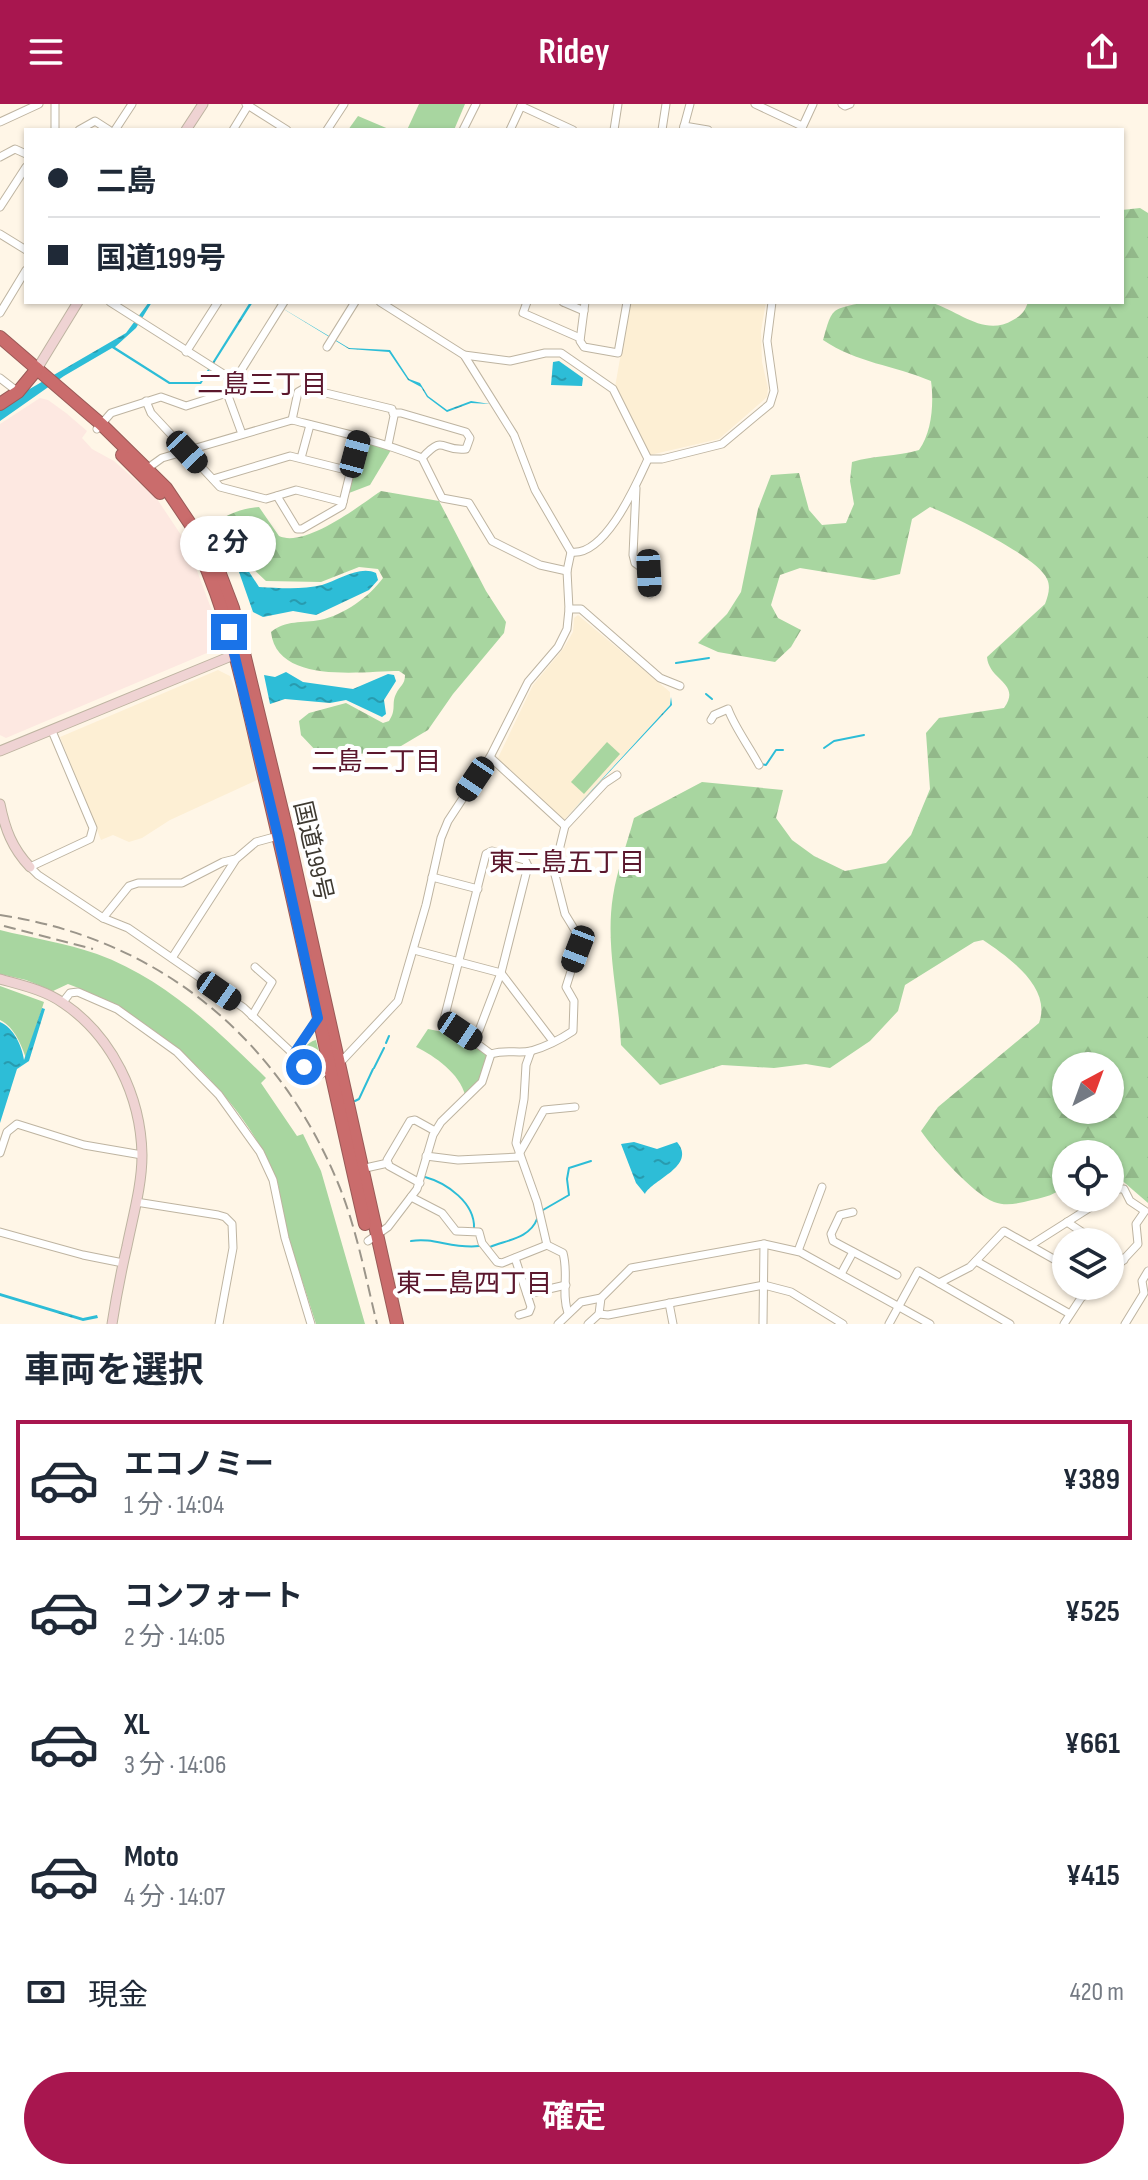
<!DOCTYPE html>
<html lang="ja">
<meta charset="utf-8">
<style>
body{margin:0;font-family:"Sofia Sans Condensed","Noto Sans JP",sans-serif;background:#f2f2f3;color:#1f2937;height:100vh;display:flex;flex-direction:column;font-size:30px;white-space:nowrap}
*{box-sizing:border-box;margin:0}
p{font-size:26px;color:#747a83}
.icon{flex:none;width:44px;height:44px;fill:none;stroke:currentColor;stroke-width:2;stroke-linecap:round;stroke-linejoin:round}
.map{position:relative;height:1220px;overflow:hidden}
.details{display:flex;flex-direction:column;background:#fff;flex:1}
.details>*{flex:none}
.top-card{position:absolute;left:24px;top:24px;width:1100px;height:176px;border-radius:0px;box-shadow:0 2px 6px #0004;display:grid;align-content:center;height:176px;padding:0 24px;background:#fff}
.needle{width:52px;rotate:41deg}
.tools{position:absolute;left:1052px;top:948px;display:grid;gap:16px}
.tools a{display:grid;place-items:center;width:72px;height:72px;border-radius:50%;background:#fff;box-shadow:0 2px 6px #0004;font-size:40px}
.end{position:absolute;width:36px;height:36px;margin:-18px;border:10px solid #1a73e8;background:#fff;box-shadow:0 0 0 4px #fff}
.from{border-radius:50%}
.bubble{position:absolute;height:56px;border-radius:28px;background:#fff;box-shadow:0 2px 6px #0004;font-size:26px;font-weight:700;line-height:56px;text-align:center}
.car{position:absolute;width:24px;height:48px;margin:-24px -12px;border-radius:10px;box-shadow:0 0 6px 2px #0007;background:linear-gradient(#222 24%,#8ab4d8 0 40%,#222 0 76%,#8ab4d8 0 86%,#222 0)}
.top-card b{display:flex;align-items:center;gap:28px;height:76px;font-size:30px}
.top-card b+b{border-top:2px solid #e0e1e3}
.top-card i{width:20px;height:20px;background:#1f2937}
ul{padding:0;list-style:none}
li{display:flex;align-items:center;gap:24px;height:120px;margin:0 16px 12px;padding:0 8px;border:4px solid transparent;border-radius:0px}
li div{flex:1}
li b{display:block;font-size:30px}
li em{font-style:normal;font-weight:700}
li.active{border-color:#a8164f}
li>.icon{width:72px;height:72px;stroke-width:1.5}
h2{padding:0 24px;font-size:36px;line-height:96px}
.pay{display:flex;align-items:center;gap:20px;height:88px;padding:0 24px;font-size:30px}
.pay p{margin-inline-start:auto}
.action{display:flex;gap:16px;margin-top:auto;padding:16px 24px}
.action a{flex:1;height:92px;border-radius:48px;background:#a8164f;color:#fff;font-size:32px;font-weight:700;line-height:92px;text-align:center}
header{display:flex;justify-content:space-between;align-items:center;height:104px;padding:0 24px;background:#a8164f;color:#fff;font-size:36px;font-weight:700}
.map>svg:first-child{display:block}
</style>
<header><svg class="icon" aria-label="menu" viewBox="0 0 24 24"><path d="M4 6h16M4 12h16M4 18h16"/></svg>Ridey<svg class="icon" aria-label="share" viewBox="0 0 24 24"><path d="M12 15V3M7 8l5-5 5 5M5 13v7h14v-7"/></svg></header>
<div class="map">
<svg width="1148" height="1220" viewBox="0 0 1148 1220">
<defs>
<pattern id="forest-firs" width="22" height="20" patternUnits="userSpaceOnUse" patternTransform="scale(2)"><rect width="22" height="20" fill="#a8d6a0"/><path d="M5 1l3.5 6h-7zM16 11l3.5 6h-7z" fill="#92b88a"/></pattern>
<pattern id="water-ripples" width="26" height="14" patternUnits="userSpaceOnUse" patternTransform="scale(2)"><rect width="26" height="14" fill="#2dbdd7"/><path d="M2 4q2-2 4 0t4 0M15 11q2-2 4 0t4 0" fill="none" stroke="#289baf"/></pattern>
</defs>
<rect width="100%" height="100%" fill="#fff6e7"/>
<path fill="#fde8e1" d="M40 294 48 296 66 309 87 327 82 334 92 345 114 357 157 395 187 440 221 531 214 546 6 634 0 631V320Z"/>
<g fill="#fdefd4">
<path d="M630 198H766L761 227 762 258 768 284 767 293 719 335 650 351 615 283Z"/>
<path d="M578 511 670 588V601L563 717 497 656 533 581 563 545 573 528 574 514Z"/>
<path d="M218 566 230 572 240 599 257 676 170 716 142 734 129 738 113 731 101 736 60 633Z"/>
</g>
<g fill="#a8d6a0">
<path d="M419 0H465L454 26H407Z"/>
<path d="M358 12 391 26H348Z"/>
<path d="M364 338 391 346 370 381 349 389 361 341Z"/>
<path d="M607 638 620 650 584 690 571 678Z"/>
<path d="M0 826C32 834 66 839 97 850 165 875 215 924 266 974L261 979 297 1032 303 1030 321 1067 365 1220H316C305 1185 293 1150 283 1114 280 1100 281 1085 275 1072 239 987 153 911 68 880L53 887 26 876 0 870Z"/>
<path d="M0 882 44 898 26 954C22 943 15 923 0 916Z"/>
<path d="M428 925 458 931 487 951 482 973 465 991C460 970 435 952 416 943Z"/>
<path d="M316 936 323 966 314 968 301 956C301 947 307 938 316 936Z"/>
</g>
<g fill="url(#forest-firs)" fill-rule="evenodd">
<path d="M1140 104 1148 109V1099L1118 1073 1110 1072V1050H1066V1081C1055 1091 1046 1093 1032 1096 1019 1099 1007 1103 994 1098 972 1089 935 1047 921 1027L938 1003 1039 919C1052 884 1010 854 983 836L974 838 905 881 898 907 870 937 830 964 806 960 774 964 722 961 660 981 621 941C619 893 605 841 613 792 617 766 627 740 634 714L702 678 783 686 776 714 792 736 814 752 845 767 886 759 911 731 930 685 926 629 939 614 1004 604C1022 579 989 577 987 553L1045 500C1048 492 1051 483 1047 475 1037 452 954 413 930 403L912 415 900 470 874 476 800 464 780 471 771 501 778 514 801 526 791 543 775 558 718 548 698 539 727 510 741 488 758 405 771 371 799 369 809 406 822 421 846 419 854 400 850 377 852 358C874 351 896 353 919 346 932 328 934 299 931 277 893 261 857 259 823 236 826 227 828 213 835 207 849 196 917 194 933 199 960 208 985 233 1013 216 1022 211 1025 207 1028 198H1122V106ZM1066 962H1110V1006H1066Z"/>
<path d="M381 387 439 397 486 487 506 518 504 529 453 590 428 626 396 645 377 649 327 651 318 649 301 631 299 617 309 609 346 599 383 619 389 617C397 605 391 600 396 590 400 581 405 581 405 571L399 567C362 567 277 581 271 528 285 516 303 519 320 516 344 511 369 493 383 474L378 465 359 463 321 478 266 477 249 461 229 454 214 430 213 423C221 411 244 404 259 403L279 432C305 444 359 402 381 387Z"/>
</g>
<g fill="url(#water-ripples)">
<path d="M149 198H152L136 224 115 243 170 278H200L250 198H253L201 280H169L112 244 64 272 0 317V305L21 290 126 229Z"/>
<path d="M272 198 349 244 390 246 409 275 420 279 428 292 447 306 471 297 490 300 471 299 447 308 427 293 421 283 408 276 389 248 349 245Z"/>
<path d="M559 257 583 274 582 282 551 281 553 258Z"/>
<path d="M244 460 259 483C279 484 302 486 322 481 338 476 360 461 376 469L378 476 369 486 316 511 293 507 263 513 253 508 239 468Z"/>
<path d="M286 568 303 578 353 585 388 570 394 571 396 577 384 596 386 610 382 613 346 596 330 599 285 595 270 600 264 571 275 573Z"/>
<path d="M671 593 672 601 569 711 670 601Z"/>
<path d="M42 904 45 905 29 957 17 965 0 1019V918C14 924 22 942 24 956Z"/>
<path d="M634 1038 657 1045 677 1038C697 1062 653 1075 645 1090L636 1079 621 1040Z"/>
<path d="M0 1189 83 1214 97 1211 98 1214 83 1217 0 1192Z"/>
</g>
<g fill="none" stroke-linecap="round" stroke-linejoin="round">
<g stroke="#2dbdd7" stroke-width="2">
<path d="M676 559 709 554"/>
<path d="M706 590 712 595"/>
<path d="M824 644 834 637 864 631"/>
<path d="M760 660 766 661 776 646H783"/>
<path d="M386 939 389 932"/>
<path d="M374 964 384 944"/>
<path d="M355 997 359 995 373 965"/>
<path d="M425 1073C447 1079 475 1099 474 1124"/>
<path d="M543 1106 569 1091 567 1075 569 1064 591 1057"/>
<path d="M411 1137C434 1133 452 1145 479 1142"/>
<path d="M490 1143C507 1136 530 1134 537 1115"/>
</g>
<defs>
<g id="street">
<path d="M55 0V26"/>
<path d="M246 0 287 26"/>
<path d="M755 0 802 22"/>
<path d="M842 0 845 2 850 0"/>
<path d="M521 2 573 26"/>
<path d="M0 18 39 0"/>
<path d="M684 22 708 26"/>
<path d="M79 26 95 17 109 26"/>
<path d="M115 26 132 0"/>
<path d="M233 26 249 0"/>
<path d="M327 26 344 0"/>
<path d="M463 26 476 0"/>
<path d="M510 26 522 0"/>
<path d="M614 26 618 0"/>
<path d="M662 26 666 0"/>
<path d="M683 26 690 0"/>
<path d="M801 26 813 0"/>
<path d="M0 53 15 45 26 50"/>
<path d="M0 103 26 63"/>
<path d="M0 130 26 146"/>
<path d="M110 198 233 276"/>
<path d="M527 198 523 209 580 234"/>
<path d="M563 198 584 207"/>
<path d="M585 198 580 237 584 243 618 249 627 198"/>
<path d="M0 209 26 166"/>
<path d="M327 243 355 198"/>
<path d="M186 248 218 198"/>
<path d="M464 251 510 257 545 249H561L613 285 648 355C636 381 605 453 571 448"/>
<path d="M0 274 18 288"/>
<path d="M227 289 242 330"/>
<path d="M146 297 151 309 220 383 266 395 296 386 343 398"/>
<path d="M393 309H401L466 328 470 334 466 345C440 348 445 329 422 354"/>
<path d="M292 316 298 288 305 284 392 305 394 312 388 341"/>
<path d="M97 325 111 309 161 293 186 302 227 289 284 198"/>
<path d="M301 354 310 321"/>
<path d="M648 355H662L722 340 770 300 774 287 767 237 772 198"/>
<path d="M148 364 162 354 292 316C336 327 379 337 422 354L442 394 469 399 492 437 540 461 567 467"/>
<path d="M213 375 290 352 350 367"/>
<path d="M636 384 633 451 635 459 649 469 650 490"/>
<path d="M277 392 297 425H302L342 402 359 333"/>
<path d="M569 505H581L660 574 680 582"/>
<path d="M711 616 714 611 728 605C735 624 749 642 759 661"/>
<path d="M52 627 93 724 90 735 30 763 38 771 103 814 128 824 244 904 289 946 315 975 329 964 338 961 398 897 426 801 441 734 448 717 490 653 528 578 558 543 567 525 569 505 567 467 571 448 535 386 514 331 464 251 380 198"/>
<path d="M490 653 565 722"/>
<path d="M432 773 478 785"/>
<path d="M103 814 129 782 138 779H182L223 758 235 755"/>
<path d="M414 846 501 869 552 936"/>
<path d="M172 854 236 755 256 738 278 732"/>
<path d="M63 898 70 889 78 888 117 905 177 948 219 991 260 1048 273 1076 285 1134 311 1220"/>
<path d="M252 912 272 878 255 863"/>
<path d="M475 937 501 869 528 762 525 756 492 747 486 750 442 923 460 927 491 950"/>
<path d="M531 947 526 961 524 995 516 1039 537 1098 547 1141 563 1149C569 1171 561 1189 568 1209"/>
<path d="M491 950C507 945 517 950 531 947 545 943 561 935 573 927L574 897 566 883 578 845 576 828 565 810 554 767 565 722 605 679 617 671"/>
<path d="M293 951 318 914"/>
<path d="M0 1049 7 1028 17 1020 84 1041 142 1051"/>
<path d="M519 1050 544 1006 575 1003"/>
<path d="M426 1052 458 1056 519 1053"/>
<path d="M361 1065 388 1059"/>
<path d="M420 1079 389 1062 387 1056 410 1017 415 1016 435 1027"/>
<path d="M1110 1091 1118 1085H1124L1130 1097 1145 1107 1136 1120 1138 1140 1110 1170"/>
<path d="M411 1093 442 1109 456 1127 479 1128 482 1139 497 1158 502 1159 547 1141"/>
<path d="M136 1098 218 1111 225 1113 232 1120 233 1144 219 1220"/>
<path d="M853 1108 840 1111 831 1130 833 1137 897 1171"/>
<path d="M1067 1118 1097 1138"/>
<path d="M0 1128 83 1151 123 1159"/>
<path d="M368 1137 388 1123 417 1085 433 1031 441 1018 482 978 491 950"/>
<path d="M1031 1141 1105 1094"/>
<path d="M798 1147 822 1083"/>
<path d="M1110 1147 1124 1156"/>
<path d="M515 1154 531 1203 529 1208 519 1211"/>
<path d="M976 1157 1070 1210"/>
<path d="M841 1170 853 1148"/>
<path d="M939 1179 970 1163 1004 1127 1066 1162"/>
<path d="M527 1190 566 1181"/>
<path d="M669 1199 673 1220"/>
<path d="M599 1210 608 1211 764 1181 791 1188 843 1220"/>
<path d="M763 1219 764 1140"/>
<path d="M558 1220 581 1198 601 1194"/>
<path d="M588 1220 599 1210 601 1194 631 1164 764 1140 800 1148 930 1220"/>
<path d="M889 1220 918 1167 1010 1220"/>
<path d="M1064 1220 1081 1194 1095 1182"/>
<path d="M1125 1220 1144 1189 1142 1177 1148 1167"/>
</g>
<g id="secondary">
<path d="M186 26 203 0"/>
<path d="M37 265 78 198"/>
<path d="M0 647 241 548"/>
<path d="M0 700C5 725 12 744 30 763"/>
<path d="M0 875C21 881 45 886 63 899 112 932 141 992 142 1051 142 1081 133 1112 127 1142 121 1168 116 1194 112 1220"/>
</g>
<g id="highway">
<path d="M0 233 101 320 166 384 201 436 220 470 233 504 288 731 397 1220"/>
<path d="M0 300 18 288 37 265"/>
<path d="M122 351 160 389"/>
<path d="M199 447C233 521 247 602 266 680 301 826 331 973 365 1120"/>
</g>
</defs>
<use href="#street" stroke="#beb4a1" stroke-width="9"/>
<use href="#secondary" stroke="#beb4a1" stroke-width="11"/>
<use href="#highway" stroke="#995a57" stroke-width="14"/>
<use href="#street" stroke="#fff" stroke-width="7"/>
<use href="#secondary" stroke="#efd3d3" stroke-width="9"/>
<use href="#highway" stroke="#ca6c6c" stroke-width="12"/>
<g stroke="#9b958a" stroke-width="2" stroke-dasharray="12 6" stroke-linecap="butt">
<path d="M0 811C160 835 280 935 340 1084 357 1127 366 1175 377 1220"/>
<path d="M4 822 93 845"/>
</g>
</g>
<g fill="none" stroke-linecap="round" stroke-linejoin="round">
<path stroke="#1a73e8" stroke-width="10" d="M229 528 278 732 318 914 293 951 304 963"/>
</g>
<g text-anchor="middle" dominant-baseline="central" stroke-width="8" stroke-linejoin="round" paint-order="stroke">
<g font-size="24" fill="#3d3931" stroke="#fff">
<text transform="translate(313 747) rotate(77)">国道199号</text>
</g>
<g font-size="26" fill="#5b172d" stroke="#fff">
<text x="262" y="281">二島三丁目</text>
<text x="376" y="658">二島二丁目</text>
<text x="567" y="759">東二島五丁目</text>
<text x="474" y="1180">東二島四丁目</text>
</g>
</g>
</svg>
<div class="tools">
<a><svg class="needle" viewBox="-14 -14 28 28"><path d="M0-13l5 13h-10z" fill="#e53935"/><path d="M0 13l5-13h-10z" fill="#747a83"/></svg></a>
<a><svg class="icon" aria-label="locate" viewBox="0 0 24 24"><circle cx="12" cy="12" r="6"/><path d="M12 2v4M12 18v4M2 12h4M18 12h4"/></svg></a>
<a><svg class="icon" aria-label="layers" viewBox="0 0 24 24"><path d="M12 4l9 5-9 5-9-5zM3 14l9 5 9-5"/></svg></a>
</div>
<i class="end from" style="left:304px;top:963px"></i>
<i class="end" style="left:229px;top:528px"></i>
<div class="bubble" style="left:180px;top:412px;width:96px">2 分</div>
<i class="car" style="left:187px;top:348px;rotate:137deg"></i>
<i class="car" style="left:355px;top:350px;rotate:15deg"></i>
<i class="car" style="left:649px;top:469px;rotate:177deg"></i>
<i class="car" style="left:475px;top:675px;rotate:214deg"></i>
<i class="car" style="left:578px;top:845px;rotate:201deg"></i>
<i class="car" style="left:219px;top:887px;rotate:125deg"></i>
<i class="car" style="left:460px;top:927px;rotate:124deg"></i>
<div class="top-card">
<b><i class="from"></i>二島</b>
<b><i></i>国道199号</b>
</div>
</div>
<section class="details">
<h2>車両を選択</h2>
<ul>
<li class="active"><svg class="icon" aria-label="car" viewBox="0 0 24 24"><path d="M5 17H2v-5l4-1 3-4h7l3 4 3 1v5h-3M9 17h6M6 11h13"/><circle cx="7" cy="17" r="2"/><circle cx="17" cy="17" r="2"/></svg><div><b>エコノミー</b><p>1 分 · 14:04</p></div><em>¥389</em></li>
<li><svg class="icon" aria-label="car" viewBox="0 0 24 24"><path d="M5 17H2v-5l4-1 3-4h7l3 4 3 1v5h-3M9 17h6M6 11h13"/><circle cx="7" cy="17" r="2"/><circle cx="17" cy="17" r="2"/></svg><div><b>コンフォート</b><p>2 分 · 14:05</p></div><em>¥525</em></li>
<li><svg class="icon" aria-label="car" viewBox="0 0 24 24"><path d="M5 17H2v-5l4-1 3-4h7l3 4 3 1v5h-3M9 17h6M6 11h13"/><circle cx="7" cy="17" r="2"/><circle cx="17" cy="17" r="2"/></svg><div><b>XL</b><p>3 分 · 14:06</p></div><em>¥661</em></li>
<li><svg class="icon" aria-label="car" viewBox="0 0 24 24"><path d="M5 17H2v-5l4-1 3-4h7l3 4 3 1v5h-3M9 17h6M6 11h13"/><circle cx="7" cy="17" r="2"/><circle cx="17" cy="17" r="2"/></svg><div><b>Moto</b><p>4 分 · 14:07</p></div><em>¥415</em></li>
</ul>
<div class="pay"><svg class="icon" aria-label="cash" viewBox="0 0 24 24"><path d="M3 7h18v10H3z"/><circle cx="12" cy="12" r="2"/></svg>現金<p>420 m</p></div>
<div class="action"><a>確定</a></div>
</section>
